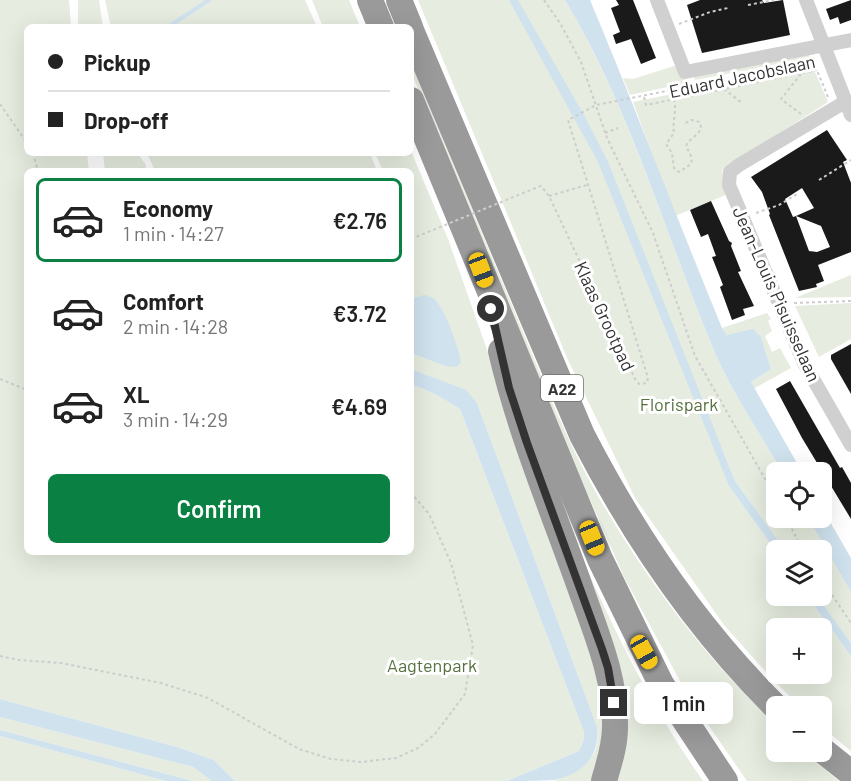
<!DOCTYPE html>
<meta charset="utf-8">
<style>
body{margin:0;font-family:Barlow,sans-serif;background:#f6f6f6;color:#222;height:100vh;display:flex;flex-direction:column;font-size:22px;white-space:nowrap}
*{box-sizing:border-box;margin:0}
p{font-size:20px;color:#767676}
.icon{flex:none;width:33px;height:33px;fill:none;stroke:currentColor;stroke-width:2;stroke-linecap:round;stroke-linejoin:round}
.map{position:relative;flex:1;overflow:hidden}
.details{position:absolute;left:24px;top:168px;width:390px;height:387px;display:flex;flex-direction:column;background:#fff;border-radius:9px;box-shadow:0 6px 24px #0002}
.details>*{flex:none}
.banner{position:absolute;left:24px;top:24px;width:390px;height:132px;border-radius:9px;box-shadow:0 6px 24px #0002;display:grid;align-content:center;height:132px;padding:0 24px;background:#fff}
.fabs{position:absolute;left:766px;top:462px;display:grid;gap:12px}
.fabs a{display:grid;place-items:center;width:66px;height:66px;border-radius:9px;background:#fff;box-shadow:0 6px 24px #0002;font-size:30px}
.end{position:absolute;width:27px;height:27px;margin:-14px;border:8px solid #333;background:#fff;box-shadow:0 0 0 3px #fff}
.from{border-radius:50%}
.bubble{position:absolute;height:42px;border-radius:9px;background:#fff;box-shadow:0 6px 24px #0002;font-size:20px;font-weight:600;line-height:42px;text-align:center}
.car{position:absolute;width:18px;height:36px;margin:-18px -9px;border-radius:8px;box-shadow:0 0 4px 2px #0007;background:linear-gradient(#f5c518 24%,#345 0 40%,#f5c518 0 76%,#345 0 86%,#f5c518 0)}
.banner b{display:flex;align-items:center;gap:21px;height:57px;font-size:22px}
.banner b+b{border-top:2px solid #e0e0e0}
.banner i{width:15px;height:15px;background:#222}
ul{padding:10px 0 0;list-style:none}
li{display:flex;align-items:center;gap:18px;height:84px;margin:0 12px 9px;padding:0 12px;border:3px solid transparent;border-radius:9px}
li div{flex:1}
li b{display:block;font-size:22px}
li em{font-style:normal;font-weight:600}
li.current{border-color:#0b8043}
li>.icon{width:54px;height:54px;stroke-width:1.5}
.button{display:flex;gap:12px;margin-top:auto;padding:12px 24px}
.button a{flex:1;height:69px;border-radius:9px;background:#0b8043;color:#fff;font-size:24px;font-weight:600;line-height:69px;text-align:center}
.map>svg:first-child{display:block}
</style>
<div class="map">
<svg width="851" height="781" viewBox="0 0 851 781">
<rect width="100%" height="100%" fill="#fff"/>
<g fill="#e6ecdf" fill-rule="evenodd">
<path d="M0 0H69L71 27H27V153H87L89 171H27V552H411V384L435 394 460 409 584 732V739L579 751 507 781H235L214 760 177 747 0 699Z"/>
<path d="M78 0H99L103 27H78Z"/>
<path d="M105 0H305L317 27H111Z"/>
<path d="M312 0H349L360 27H323Z"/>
<path d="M418 0H565C629 107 667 238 715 353 733 394 760 433 782 472H777V518H808L851 592V643L817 596H822V550H785L735 481 722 448 729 486 777 553V596H807L851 656V751L822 727V706H800L773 680 724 625 635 498 568 360ZM777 628H822V674H777Z"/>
<path d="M809 53V58L695 80 694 77Z"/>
<path d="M411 63C446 147 481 231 516 315 544 382 570 451 608 513 655 592 711 663 777 726V752H804L839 781H747L687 694 624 577 549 406 411 72Z"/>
<path d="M677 65 684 74 687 83 630 95 623 78 633 79Z"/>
<path d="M812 65 828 102 722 170 728 194 675 216 633 102Z"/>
<path d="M411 151 448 239 592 647 607 726 594 781H554C582 769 601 761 597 727L477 403 434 378 411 369V171H383L375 153Z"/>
<path d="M103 153H137L146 165V171H105Z"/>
<path d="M147 153H370L377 171H155Z"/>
<path d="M851 275V297L795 298Z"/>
<path d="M851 303V339L819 357 795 306Z"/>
<path d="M767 313 771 319 768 321 772 331 765 336 772 352 780 348 791 368 753 389 751 382 771 369 761 337 727 335 722 328Z"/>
<path d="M550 484C595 589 637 687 703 781H612L619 757Z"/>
<path d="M0 717 193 767 212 781H193L0 730Z"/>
<path d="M0 736 166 781H0Z"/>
</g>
<g fill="#cfe2ee">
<path d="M509 0H518L584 115 608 162 735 481 785 550H777V553L729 486 598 162Z"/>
<path d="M565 0H590C636 109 677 219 722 328L727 335 753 329 761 337 771 369 751 382 802 472H782C760 433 733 394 715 353 666 236 630 108 565 0Z"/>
<path d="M424 295C427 296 430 296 433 298 445 307 458 347 461 362L457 367 446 366 411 353V299Z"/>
<path d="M411 369 466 390 477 403 597 727C600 757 583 773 555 780 541 781 522 781 507 781L579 751 584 739V732L460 409 435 394 411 384Z"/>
<path d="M822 508 851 558V592L808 518H822Z"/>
<path d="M807 596H817L851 643V656Z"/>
<path d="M0 699 177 747 214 760 235 781H212L193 767 0 717Z"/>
<path d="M0 730 193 781H166L0 736Z"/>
</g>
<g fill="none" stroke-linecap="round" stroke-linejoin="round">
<path stroke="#cfe2ee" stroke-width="4" d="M168 27 209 0"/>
</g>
<g fill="#1a1a1a" fill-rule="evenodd">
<path d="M616 0H633L656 58 641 64 631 39 616 44 613 35 620 32 611 8 619 5Z"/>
<path d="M700 0H762L764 3 783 0 790 35 702 53 687 5Z"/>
<path d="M851 0V20L840 24 838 17 830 20 826 9Z"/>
<path d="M827 130 847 160 843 162 851 183V252L818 265 824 281 816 284 817 287 799 291 769 215 770 214 762 192 751 177ZM802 188 814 208 796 216 821 226 830 247 817 252 809 251 796 216 793 217 785 199Z"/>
<path d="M711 201 729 241 732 243 731 246 741 271 738 272 754 306 743 309 745 315 732 320 720 287 723 285 712 257 716 256 708 234 701 237 690 210Z"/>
<path d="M851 344V394L831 359V355Z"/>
<path d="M790 381 840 468 842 467 851 483V519L802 438 776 389Z"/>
</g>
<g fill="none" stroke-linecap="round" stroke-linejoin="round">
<g stroke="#cdcdcd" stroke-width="2" stroke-dasharray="3 3" stroke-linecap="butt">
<path d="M544 0 560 23 581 62 607 138 653 233 695 356 777 500"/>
<path d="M748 5 774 0"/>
<path d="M679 24 710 12 728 8"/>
<path d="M813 61 828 97"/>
<path d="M724 89 742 103"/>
<path d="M644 97 646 105 817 70"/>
<path d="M674 99C677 112 672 122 674 133L666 144 672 153 674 168 679 172 691 164 692 158 686 146C690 136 704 135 700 122L692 120 683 124"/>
<path d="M0 104 27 143"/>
<path d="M801 114 781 99 801 74"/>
<path d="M605 133 618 128"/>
<path d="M33 153 38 171"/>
<path d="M819 180 851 160"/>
<path d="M533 189 541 186 549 196 635 379 639 384 647 383 648 378 568 120 596 105 757 73"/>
<path d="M549 196 587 185"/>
<path d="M756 213 779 205 799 193"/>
<path d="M794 303 851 301"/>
<path d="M0 379 27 390"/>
<path d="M786 518 803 550"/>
<path d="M822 580 851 623"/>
<path d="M0 656 19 660 61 663 161 683 208 698 299 749 331 759 361 762 396 758 418 748 435 734 465 694 473 645 451 563 429 514 411 493"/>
</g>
<g stroke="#d0d0d0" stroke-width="14">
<path d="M657 0 685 72 851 40"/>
<path d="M806 0 851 115"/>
<path d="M845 102 739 165 730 172 729 185 804 363 851 445"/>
</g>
<g stroke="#9a9a9a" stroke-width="26">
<path d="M370 0 381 27"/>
<path d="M399 0 410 27"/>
<path d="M411 30 582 435C634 536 696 628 777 708"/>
<path d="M411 100 600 559 661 684 725 781"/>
<path d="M501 351C520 433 553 511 581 590 597 635 616 680 615 727 615 746 609 763 604 781"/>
<path d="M822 750 851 773"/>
</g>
<path stroke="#cdcdcd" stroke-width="2" stroke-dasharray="3 3" stroke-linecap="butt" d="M411 239 533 189"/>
</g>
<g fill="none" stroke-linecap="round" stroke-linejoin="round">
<path stroke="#333" stroke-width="8" d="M491 309 509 388 527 443 602 649 608 668 614 703"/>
</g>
<g text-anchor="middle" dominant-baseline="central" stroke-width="6" stroke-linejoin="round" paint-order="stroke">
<rect fill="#fff" stroke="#707070" stroke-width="1.5" x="541" y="375" width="42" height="26" rx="4.5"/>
<g font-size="16" font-weight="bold" fill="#333">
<text x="562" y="388">A22</text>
</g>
<g font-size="18" fill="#333" stroke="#fff">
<text transform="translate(742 76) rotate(-12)">Eduard Jacobslaan</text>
<text transform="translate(777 294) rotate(66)">Jean-Louis Pisuisselaan</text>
<text transform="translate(605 316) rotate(65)">Klaas Grootpad</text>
</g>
<g font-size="18" fill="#56703f" stroke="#fff">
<text x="679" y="404">Florispark</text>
<text x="432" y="665">Aagtenpark</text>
</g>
</g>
</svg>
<div class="fabs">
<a><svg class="icon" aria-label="locate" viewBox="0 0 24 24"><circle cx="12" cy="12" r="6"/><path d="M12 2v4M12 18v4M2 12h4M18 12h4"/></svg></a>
<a><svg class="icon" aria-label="layers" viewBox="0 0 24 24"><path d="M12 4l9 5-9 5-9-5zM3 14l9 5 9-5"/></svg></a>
<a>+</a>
<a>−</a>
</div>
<i class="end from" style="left:491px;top:309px"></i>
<i class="end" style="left:614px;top:703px"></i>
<div class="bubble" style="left:634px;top:682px;width:99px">1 min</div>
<i class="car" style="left:481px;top:270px;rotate:159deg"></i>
<i class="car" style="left:592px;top:538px;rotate:158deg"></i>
<i class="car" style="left:644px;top:652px;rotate:151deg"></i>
<div class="banner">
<b><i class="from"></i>Pickup</b>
<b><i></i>Drop-off</b>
</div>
<section class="details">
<ul>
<li class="current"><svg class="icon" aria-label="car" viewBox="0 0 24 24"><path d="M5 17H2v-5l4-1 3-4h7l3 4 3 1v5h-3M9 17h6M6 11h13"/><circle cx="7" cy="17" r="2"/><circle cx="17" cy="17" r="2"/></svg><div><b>Economy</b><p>1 min · 14:27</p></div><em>€2.76</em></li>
<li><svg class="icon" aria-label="car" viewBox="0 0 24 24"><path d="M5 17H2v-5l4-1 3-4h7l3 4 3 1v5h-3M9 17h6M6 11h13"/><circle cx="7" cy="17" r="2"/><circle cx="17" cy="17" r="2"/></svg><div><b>Comfort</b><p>2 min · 14:28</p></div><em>€3.72</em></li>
<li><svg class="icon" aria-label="car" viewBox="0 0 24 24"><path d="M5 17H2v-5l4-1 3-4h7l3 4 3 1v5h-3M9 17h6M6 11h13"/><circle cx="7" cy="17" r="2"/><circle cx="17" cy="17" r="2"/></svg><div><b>XL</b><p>3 min · 14:29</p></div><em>€4.69</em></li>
</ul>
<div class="button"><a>Confirm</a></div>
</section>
</div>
